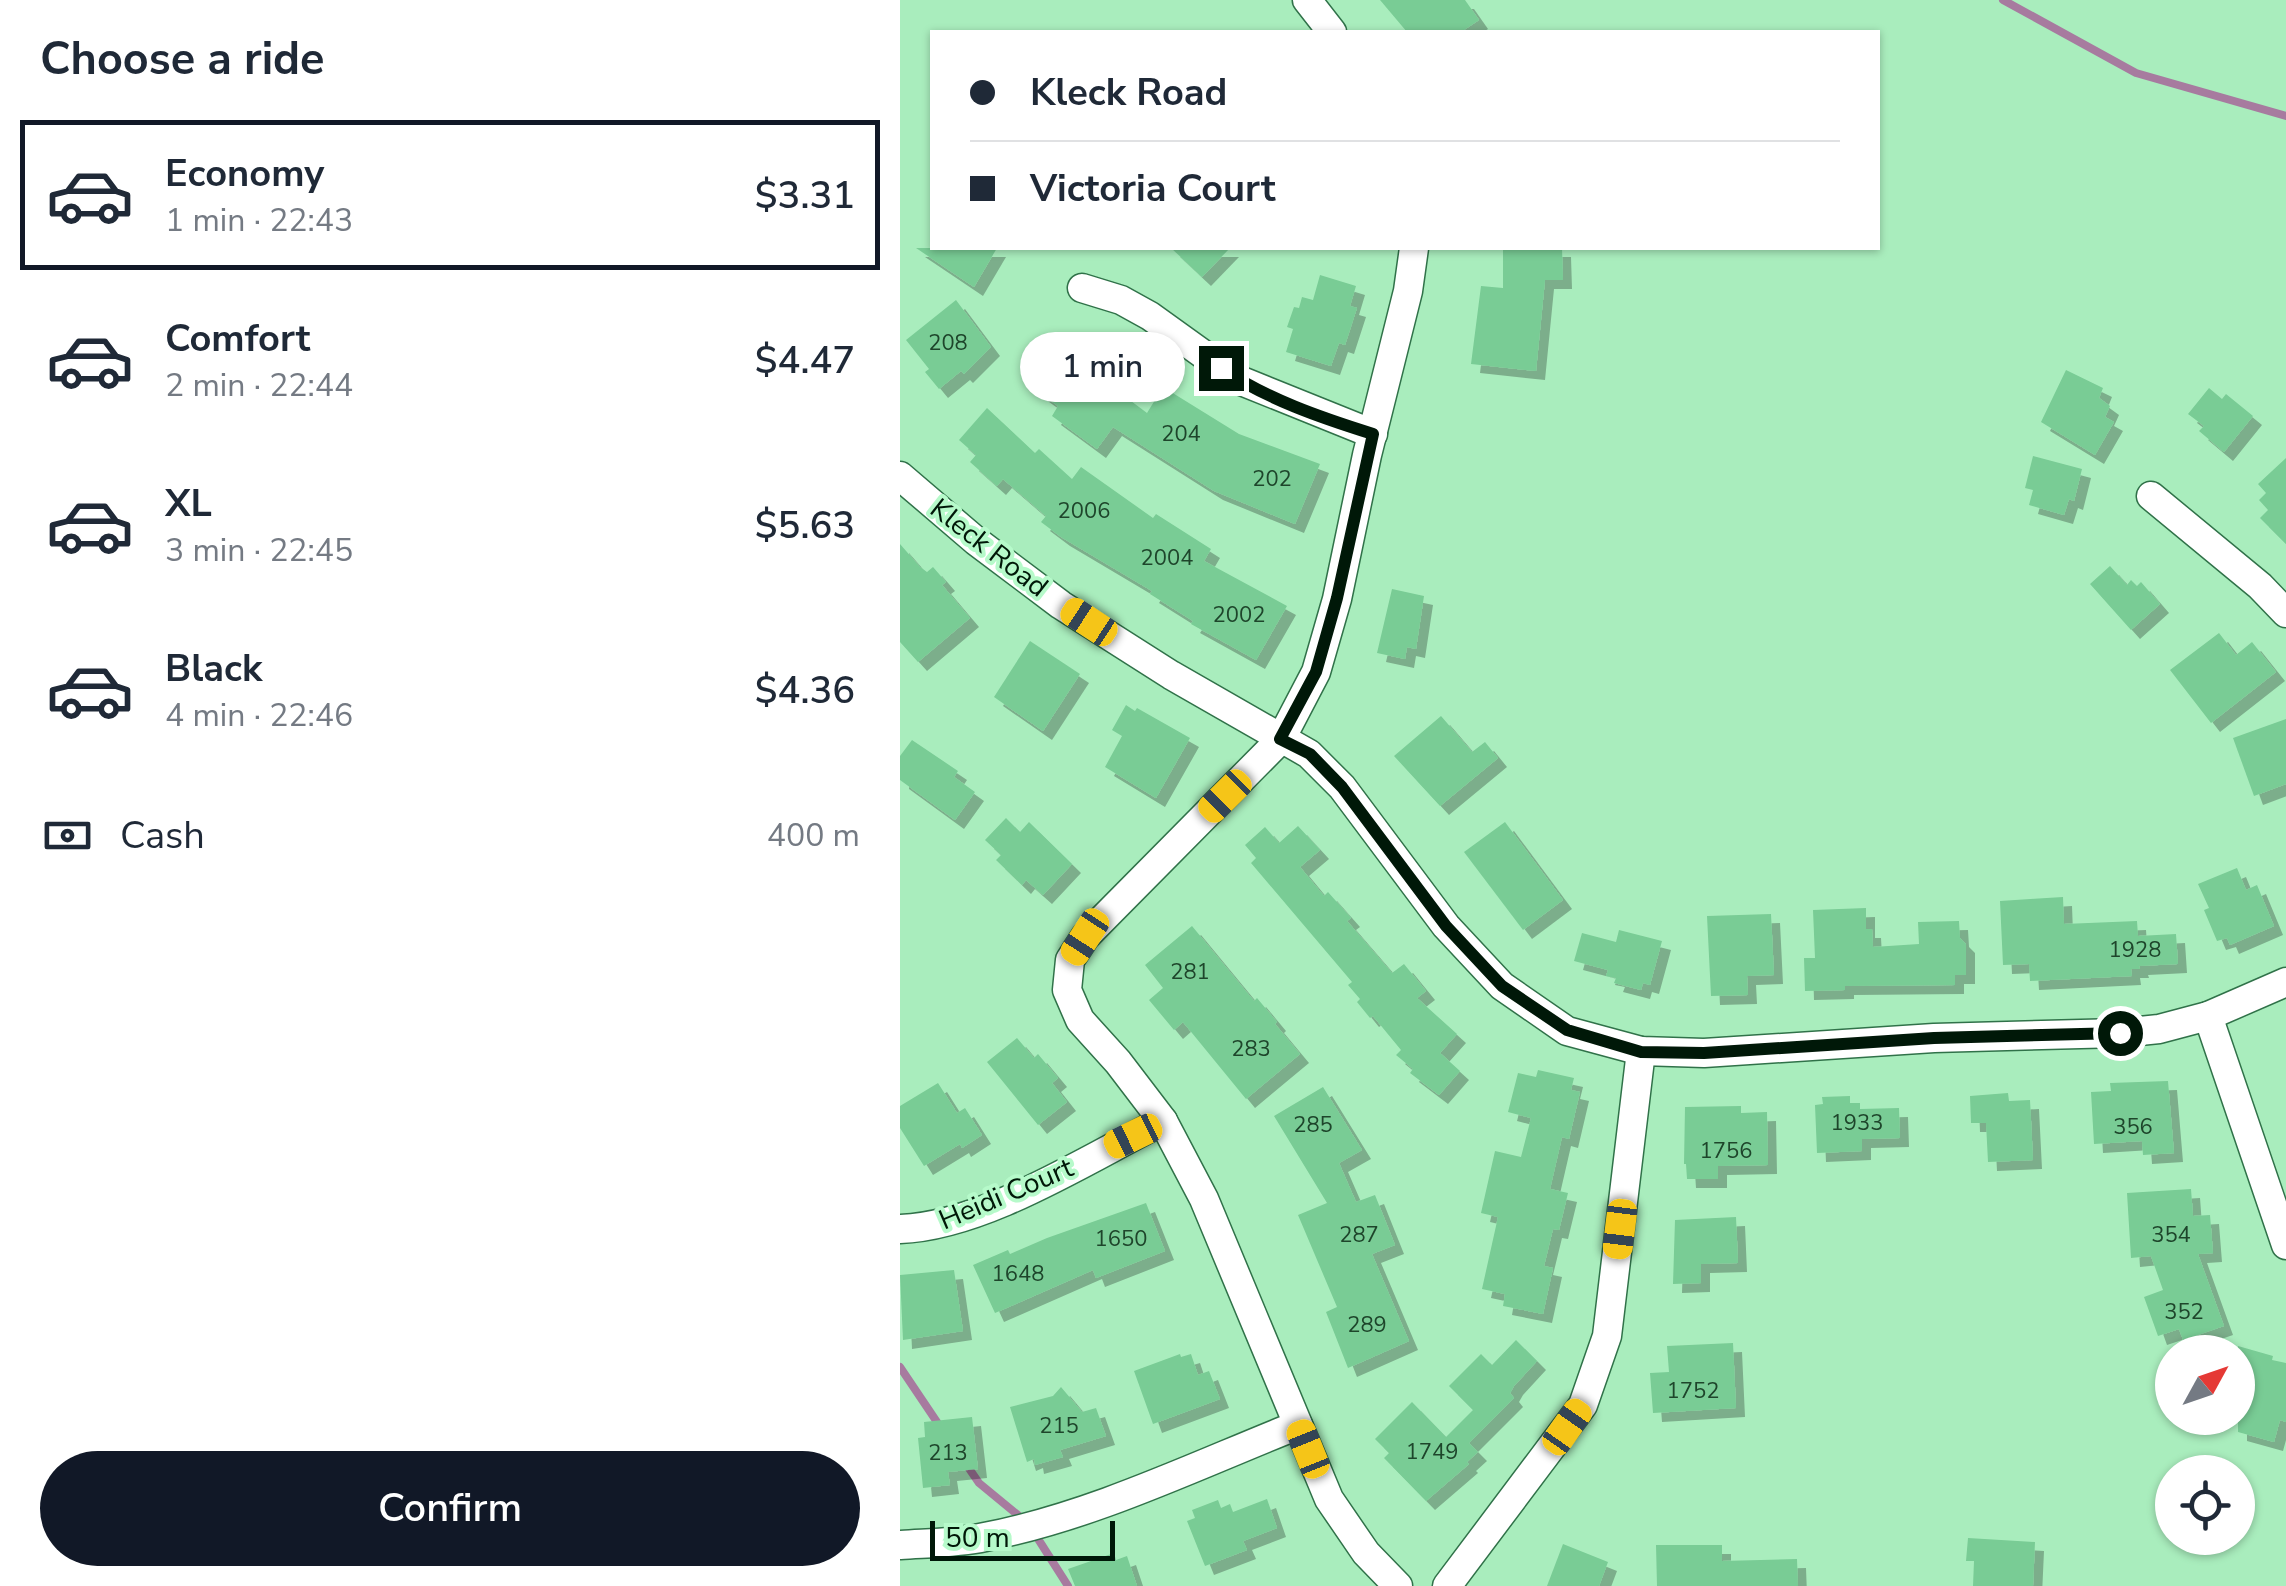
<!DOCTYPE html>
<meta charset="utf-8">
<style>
body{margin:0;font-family:"Nunito Sans",sans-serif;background:#f6f6f7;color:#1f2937;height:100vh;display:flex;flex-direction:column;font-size:38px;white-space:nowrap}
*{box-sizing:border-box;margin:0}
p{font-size:32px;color:#747a83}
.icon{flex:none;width:55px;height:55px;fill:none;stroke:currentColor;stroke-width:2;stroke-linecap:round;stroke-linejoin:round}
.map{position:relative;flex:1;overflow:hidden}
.side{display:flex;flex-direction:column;background:#fff;width:900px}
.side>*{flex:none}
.banner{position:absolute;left:30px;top:30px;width:950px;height:220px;border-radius:0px;box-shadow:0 2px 8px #0004;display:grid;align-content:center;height:220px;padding:0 40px;background:#fff}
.needle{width:65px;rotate:50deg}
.controls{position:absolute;left:1255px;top:1335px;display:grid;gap:20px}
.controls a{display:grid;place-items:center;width:100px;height:100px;border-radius:50%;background:#fff;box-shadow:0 2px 8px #0004;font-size:50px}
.scale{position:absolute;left:30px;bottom:25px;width:185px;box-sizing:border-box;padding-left:10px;border:5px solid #001808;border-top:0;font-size:28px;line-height:35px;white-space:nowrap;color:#001808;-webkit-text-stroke:8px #b6faca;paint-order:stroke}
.end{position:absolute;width:45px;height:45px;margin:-22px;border:12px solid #001808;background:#fff;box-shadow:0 0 0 5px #fff}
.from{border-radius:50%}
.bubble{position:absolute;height:70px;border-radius:35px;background:#fff;box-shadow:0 2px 8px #0004;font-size:32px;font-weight:600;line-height:70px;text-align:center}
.car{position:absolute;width:30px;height:60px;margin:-30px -15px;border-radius:12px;box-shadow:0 0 8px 2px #0007;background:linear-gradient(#f5c518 24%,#345 0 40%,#f5c518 0 76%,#345 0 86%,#f5c518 0)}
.banner b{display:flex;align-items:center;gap:35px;height:95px;font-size:38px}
.banner b+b{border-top:2px solid #e0e1e3}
.banner i{width:25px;height:25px;background:#1f2937}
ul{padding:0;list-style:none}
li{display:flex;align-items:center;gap:30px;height:150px;margin:0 20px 15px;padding:0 20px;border:5px solid transparent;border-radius:0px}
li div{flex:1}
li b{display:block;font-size:38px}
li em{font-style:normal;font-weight:600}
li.active{border-color:#111827}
li>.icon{width:90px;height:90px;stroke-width:1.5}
h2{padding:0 40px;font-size:45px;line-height:120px}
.pay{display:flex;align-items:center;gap:25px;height:110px;padding:0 40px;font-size:38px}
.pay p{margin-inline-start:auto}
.cta{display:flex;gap:20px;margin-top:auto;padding:20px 40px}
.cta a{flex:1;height:115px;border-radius:60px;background:#111827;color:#fff;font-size:40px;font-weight:600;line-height:115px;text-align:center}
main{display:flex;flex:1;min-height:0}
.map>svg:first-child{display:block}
</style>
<main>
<section class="side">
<h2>Choose a ride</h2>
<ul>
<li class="active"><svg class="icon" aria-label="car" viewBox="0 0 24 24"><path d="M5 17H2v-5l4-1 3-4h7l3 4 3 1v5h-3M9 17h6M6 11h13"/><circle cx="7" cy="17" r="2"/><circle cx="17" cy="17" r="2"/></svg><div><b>Economy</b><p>1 min · 22:43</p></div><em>$3.31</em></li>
<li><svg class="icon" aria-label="car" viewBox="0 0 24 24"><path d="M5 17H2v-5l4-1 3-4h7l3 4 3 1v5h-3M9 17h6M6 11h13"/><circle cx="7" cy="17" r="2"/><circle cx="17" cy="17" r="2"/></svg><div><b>Comfort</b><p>2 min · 22:44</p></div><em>$4.47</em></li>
<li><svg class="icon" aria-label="car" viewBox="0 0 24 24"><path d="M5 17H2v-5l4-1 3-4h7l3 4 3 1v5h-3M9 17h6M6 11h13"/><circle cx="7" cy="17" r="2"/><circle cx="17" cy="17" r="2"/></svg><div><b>XL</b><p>3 min · 22:45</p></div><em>$5.63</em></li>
<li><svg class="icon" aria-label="car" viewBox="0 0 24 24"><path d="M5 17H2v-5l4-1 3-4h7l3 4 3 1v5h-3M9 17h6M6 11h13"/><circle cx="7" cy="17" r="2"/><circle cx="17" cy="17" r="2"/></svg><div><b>Black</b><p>4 min · 22:46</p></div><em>$4.36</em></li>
</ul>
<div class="pay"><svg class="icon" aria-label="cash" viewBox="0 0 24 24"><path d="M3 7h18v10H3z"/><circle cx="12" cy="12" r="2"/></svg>Cash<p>400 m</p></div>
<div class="cta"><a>Confirm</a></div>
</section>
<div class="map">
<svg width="1386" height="1586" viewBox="0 0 1386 1586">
<defs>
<filter id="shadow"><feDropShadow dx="9" dy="9" stdDeviation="0" flood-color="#0004"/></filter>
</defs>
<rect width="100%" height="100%" fill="#a9edbd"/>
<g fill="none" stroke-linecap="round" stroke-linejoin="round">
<g stroke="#a77b9f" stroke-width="8">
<path d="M1103 0 1236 73 1386 116"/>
<path d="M0 1367 41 1428"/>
<path d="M66 1464 79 1483 124 1520"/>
<path d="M133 1531 168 1586"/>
</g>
</g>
<g fill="#79cc95" filter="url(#shadow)">
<path d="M480 0H565L579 20 561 32H507Z"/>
<path d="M16 248H97L74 287Z"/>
<path d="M271 248H330L302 277Z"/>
<path d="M603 248H662L663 280H645L636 371 571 364 581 286 603 288Z"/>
<path d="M420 275 456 286 450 306 457 308 445 345 439 343 431 366 386 352 393 329 387 327 394 307 399 308 402 297 413 300Z"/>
<path d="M56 300 91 347 64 374 61 371 39 389 25 372 29 369 6 340Z"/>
<path d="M162 356 181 371 184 366 192 372 195 367 214 382 211 386 247 413 263 387 339 434 420 464 395 524 314 491 213 427 197 449 152 416 158 406 136 390Z"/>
<path d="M1166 370 1203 388 1199 398 1210 406 1205 417 1214 422 1195 455 1141 422Z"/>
<path d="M1309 388 1322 399 1326 394 1353 416 1324 452 1299 431 1304 426 1288 414Z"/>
<path d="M87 408 135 453 139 449 172 479 181 467 253 518 256 514 311 549 304 561 387 606 356 660 291 624 293 621 250 594 252 591 161 537 141 522 146 516 103 479 97 486 70 462 76 455 59 440Z"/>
<path d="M1133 456 1182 469 1174 501 1169 499 1164 515 1129 505 1133 490 1125 488Z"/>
<path d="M1386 458V544L1360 518 1368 510 1359 500 1366 493 1358 484Z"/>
<path d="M0 544 20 567 27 572 33 567 46 582 42 585 70 618 18 662 0 642Z"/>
<path d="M1210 566 1227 585 1231 580 1237 586 1241 582 1260 604 1231 630 1190 584Z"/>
<path d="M492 589 524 596 516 649 507 647 505 659 477 653Z"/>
<path d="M1319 633 1336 655 1352 642 1376 672 1311 723 1270 670Z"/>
<path d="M130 641 180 674 143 731 94 697Z"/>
<path d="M226 705 235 711 237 708 290 738 256 798 205 767 222 736 212 730Z"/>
<path d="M541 716 572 752 585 742 598 758 540 806 494 756Z"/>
<path d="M1386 719V784L1354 796 1333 738Z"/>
<path d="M12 740 58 771 54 777 75 792 55 820 0 780V756Z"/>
<path d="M106 818 120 832 129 822 172 864 143 895 126 880 122 885 96 860 101 855 85 840Z"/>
<path d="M605 822 663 900 623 930 564 852Z"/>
<path d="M398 826 420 850 400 867 424 896 428 892 451 918 447 921 492 973 504 964 526 991 517 998 557 1034 540 1053 560 1071 539 1095 510 1073 513 1069 496 1055 501 1050 473 1016 470 1018 457 1002 460 999 448 985 452 982 351 863 356 858 345 845 365 827 379 843Z"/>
<path d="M1337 868 1346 890 1357 885 1374 926 1330 945 1327 938 1317 941 1304 910 1309 908 1298 884Z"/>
<path d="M1163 897 1164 924 1237 921 1238 936 1276 934 1278 964 1239 966 1240 969H1231L1232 976 1130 981 1129 964 1103 965 1100 901Z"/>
<path d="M966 908V929H972L973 947 1019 944 1018 922 1059 921 1060 938 1066 944V975H1055V985L945 986V990L905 991 904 958H915L913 910Z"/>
<path d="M871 914 874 975 847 976 848 995 811 996 807 916Z"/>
<path d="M292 926 354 1001 357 998 377 1022 375 1024 400 1054 346 1099 283 1022 274 1030 249 1000 263 988 245 965Z"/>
<path d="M719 930 762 941 750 985 743 983 741 990 714 983 716 978 706 976 708 970 674 961 682 933 716 942Z"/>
<path d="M117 1038 134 1058 138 1054 158 1078 152 1083 167 1102 138 1125 87 1062Z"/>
<path d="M638 1070 674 1078 671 1090 680 1092 669 1139 662 1137 650 1189 668 1193 659 1230 653 1229 644 1266 653 1268 643 1314 603 1306 605 1294 582 1289 598 1217 581 1213 595 1151 621 1157 631 1118 608 1112 618 1073 636 1077Z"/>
<path d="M1268 1081 1274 1153 1243 1155 1242 1141 1194 1144 1191 1092 1211 1091 1210 1083Z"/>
<path d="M38 1083 57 1113 65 1108 82 1135 62 1148 60 1144 24 1166 0 1128V1106Z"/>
<path d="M423 1087 462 1150 439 1163 456 1202 475 1195 495 1245 472 1254 509 1341 448 1368 426 1312 437 1307 398 1215 427 1203 374 1116Z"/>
<path d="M1108 1093 1109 1101 1130 1100 1133 1160 1088 1162 1086 1123H1071L1070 1096Z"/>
<path d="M950 1096V1103H960V1109L999 1108 1000 1138 962 1139V1151L917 1153 915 1105 923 1104 922 1097Z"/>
<path d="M841 1106V1113L867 1112 868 1165 818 1166V1179H787L786 1164H784L785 1107Z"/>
<path d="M1291 1189 1293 1216 1310 1215 1313 1253 1298 1254 1324 1326 1283 1340 1279 1329 1258 1336 1244 1297 1263 1290 1251 1256 1231 1258 1227 1193Z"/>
<path d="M246 1203 265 1251 196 1278 193 1270 95 1313 73 1265 108 1250 110 1254 147 1238Z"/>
<path d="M836 1217 838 1263 801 1264V1283L773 1284 775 1220Z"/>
<path d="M54 1270 63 1331 3 1340 0 1275Z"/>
<path d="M616 1340 637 1361 614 1386 610 1393 614 1398 569 1443 578 1452 567 1462 569 1464 526 1501 484 1458 489 1453 475 1439 512 1402 546 1437 573 1410 549 1386 581 1354 592 1365Z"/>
<path d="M833 1343 836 1408 753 1413 750 1373 769 1372 767 1346Z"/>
<path d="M1338 1346 1373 1356 1372 1360 1386 1363V1422L1380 1420 1374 1442 1338 1432Z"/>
<path d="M280 1354 281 1357 291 1354 298 1375 309 1371 320 1399 253 1424 234 1371Z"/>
<path d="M161 1387 182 1412 196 1408 206 1436 160 1450 163 1457 135 1465 134 1459 127 1462 110 1407 153 1396Z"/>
<path d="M72 1417 78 1469 48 1472 50 1485 23 1488 18 1438 25 1437 24 1422Z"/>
<path d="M367 1499 377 1528 343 1541 347 1550 305 1566 287 1521 295 1518 292 1510 318 1500 321 1508 330 1504 333 1512Z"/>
<path d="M1068 1538 1135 1542 1133 1586H1073L1074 1561H1066Z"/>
<path d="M663 1544 708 1562 699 1586H647Z"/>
<path d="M756 1545H822V1561L897 1559 898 1586H757Z"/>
<path d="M214 1553 216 1560 227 1556 237 1586H175L168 1569Z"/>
</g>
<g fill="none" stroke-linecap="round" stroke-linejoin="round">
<defs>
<g id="street">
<path d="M407 0 432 32"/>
<path d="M182 288 221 300 250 316 339 380 473 434"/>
<path d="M0 476 76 541 161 605 271 675 409 754 442 787 546 926 602 986 667 1031 741 1051 804 1053 1034 1038 1220 1033 1259 1029 1308 1016 1386 982"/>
<path d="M1251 496 1360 586 1386 613"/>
<path d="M1308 1016 1386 1245"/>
<path d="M0 1229C84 1226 187 1159 263 1121"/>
<path d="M0 1545C28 1543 57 1543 85 1537 193 1516 297 1465 398 1425"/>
<path d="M498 1586 466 1553 429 1499 304 1199 263 1121 218 1062 180 1020 167 990 170 960 185 937 381 739 416 672 437 599 467 455 508 291 514 248"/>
<path d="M547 1586 683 1405 707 1336 741 1051"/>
</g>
</defs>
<use href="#street" stroke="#307249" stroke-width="31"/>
<use href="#street" stroke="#fff" stroke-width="28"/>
</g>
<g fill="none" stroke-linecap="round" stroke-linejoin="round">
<path stroke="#001808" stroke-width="12" d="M321 368C366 399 422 418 473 434L437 598 416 672 380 739 410 754 442 787 546 926 602 986 667 1030 741 1052 804 1053 1034 1038 1220 1033"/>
</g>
<g text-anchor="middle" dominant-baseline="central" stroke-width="8" stroke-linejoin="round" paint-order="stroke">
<g font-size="22" fill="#1e452b">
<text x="48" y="343">208</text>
<text x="281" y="434">204</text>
<text x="372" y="479">202</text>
<text x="184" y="511">2006</text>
<text x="267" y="558">2004</text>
<text x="339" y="615">2002</text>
<text x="1235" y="950">1928</text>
<text x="290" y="972">281</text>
<text x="351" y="1049">283</text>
<text x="957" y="1123">1933</text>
<text x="413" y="1125">285</text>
<text x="1233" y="1127">356</text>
<text x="826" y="1151">1756</text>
<text x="459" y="1235">287</text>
<text x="1271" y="1235">354</text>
<text x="221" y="1239">1650</text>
<text x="118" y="1274">1648</text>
<text x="1284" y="1312">352</text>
<text x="467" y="1325">289</text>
<text x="793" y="1391">1752</text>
<text x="159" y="1426">215</text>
<text x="532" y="1452">1749</text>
<text x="48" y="1453">213</text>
</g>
<g font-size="28" fill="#001808" stroke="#b6faca">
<text transform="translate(89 548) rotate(38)">Kleck Road</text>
<text transform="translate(106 1194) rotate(-23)">Heidi Court</text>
</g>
</g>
</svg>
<div class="controls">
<a><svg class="needle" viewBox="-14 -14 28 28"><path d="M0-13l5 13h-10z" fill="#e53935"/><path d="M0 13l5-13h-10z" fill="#747a83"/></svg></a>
<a><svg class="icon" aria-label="locate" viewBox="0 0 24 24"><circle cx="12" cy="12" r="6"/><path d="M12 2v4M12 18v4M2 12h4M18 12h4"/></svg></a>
</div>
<div class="scale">50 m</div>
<i class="end from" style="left:1220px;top:1033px"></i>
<i class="end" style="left:321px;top:368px"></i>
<div class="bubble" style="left:120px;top:332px;width:165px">1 min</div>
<i class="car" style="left:189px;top:622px;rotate:303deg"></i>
<i class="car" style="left:325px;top:796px;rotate:225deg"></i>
<i class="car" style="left:185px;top:937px;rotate:213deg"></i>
<i class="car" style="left:233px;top:1136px;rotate:244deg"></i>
<i class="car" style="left:720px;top:1229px;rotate:187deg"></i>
<i class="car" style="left:667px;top:1427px;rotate:35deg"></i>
<i class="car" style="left:408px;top:1449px;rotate:338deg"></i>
<div class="banner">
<b><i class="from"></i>Kleck Road</b>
<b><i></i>Victoria Court</b>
</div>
</div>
</main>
